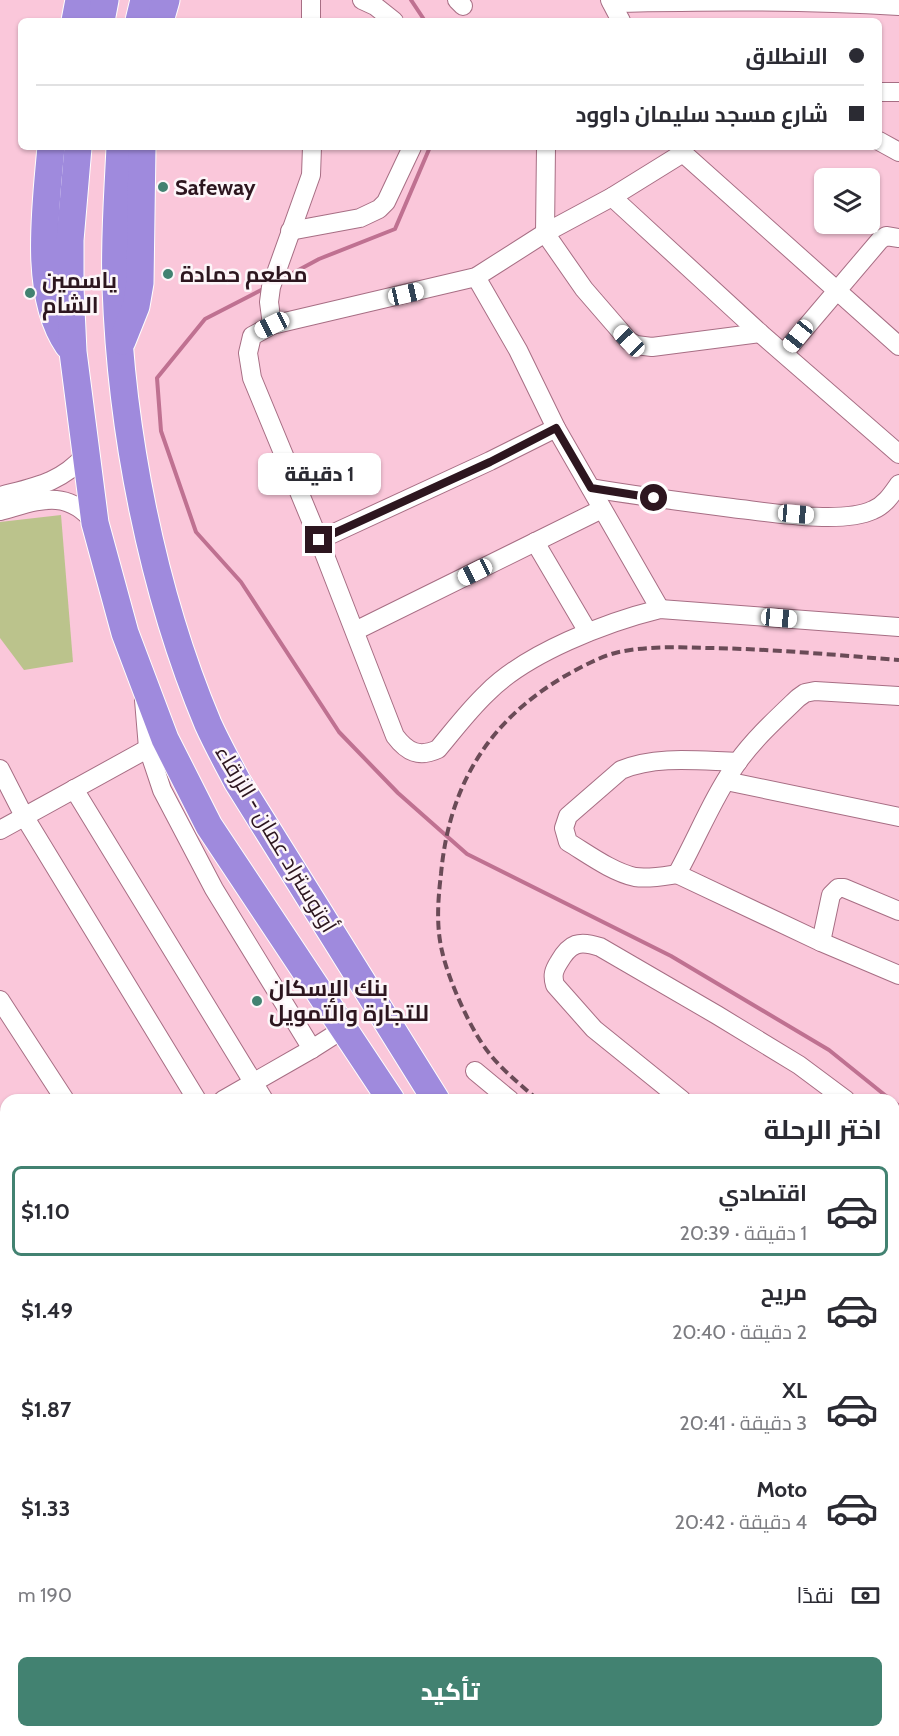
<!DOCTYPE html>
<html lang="ar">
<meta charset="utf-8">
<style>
body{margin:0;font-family:Cabin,Cairo,sans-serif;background:#f7f7f7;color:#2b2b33;direction:rtl;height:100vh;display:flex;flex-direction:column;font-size:22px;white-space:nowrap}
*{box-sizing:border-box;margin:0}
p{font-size:20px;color:#7c7c81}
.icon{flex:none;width:33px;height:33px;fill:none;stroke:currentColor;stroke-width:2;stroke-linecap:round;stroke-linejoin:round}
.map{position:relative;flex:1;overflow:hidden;direction:ltr}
.details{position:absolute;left:0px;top:1094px;width:900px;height:644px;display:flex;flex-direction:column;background:#fff;border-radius:18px 18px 0 0;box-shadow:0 2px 4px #0004;direction:rtl}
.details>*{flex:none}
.hud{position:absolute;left:18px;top:18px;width:864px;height:132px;border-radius:9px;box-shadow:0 2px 4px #0004;direction:rtl;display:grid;align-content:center;height:132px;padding:0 18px;background:#fff}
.buttons{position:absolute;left:814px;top:168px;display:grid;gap:12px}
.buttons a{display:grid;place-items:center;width:66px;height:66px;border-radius:9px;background:#fff;box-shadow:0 2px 4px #0004;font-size:30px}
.end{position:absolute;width:27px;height:27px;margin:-14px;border:8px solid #2d161f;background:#fff;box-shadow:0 0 0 3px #fff}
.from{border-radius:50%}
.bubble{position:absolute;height:42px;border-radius:9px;background:#fff;box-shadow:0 2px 4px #0004;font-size:20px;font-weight:800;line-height:42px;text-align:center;direction:rtl}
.car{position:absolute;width:18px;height:36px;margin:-18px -9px;border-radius:8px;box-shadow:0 0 4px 2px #0007;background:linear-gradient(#fff 24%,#345 0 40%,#fff 0 76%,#345 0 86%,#fff 0)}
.hud b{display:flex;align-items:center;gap:21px;height:57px;font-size:22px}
.hud b+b{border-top:2px solid #e1e1e2}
.hud i{width:15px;height:15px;background:#2b2b33}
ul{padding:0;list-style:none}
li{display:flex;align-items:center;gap:18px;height:90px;margin:0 12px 9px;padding:0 6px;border:3px solid transparent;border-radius:9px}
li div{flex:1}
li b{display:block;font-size:22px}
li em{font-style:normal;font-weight:800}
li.active{border-color:#428271}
li>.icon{width:54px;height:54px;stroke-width:1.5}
h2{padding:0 18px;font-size:27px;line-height:72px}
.pay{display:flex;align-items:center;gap:15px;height:66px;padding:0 18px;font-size:22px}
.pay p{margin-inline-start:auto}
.primary-button{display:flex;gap:12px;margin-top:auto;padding:12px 18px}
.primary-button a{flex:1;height:69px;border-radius:9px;background:#428271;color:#fff;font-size:24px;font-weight:800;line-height:69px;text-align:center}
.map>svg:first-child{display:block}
</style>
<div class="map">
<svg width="899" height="1736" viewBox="0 0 899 1736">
<rect width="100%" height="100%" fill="#fac7da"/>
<path fill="#bbc38c" d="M61 515 73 662 24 670 0 638V522Z"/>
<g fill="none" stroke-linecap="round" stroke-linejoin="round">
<g stroke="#bf7191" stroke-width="4">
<path d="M411 0 425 21"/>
<path d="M280 280 319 259 395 229 430 147"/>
<path d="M265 288 205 319 157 378 161 431 196 532 241 582 339 732 398 793 467 854 671 956 829 1050 891 1100"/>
<path d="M894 1102 899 1106"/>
</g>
<defs>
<g id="minor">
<path d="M311 0V21"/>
<path d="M362 0 375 6 394 21"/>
<path d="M457 0 463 6"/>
<path d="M610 0 621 21"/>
<path d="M612 3C708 1 803 0 899 6"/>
<path d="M879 92H899"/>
<path d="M879 141 899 152"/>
<path d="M546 147 545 233 584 289 629 341 636 345 652 347 760 333"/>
<path d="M680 147 683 153 899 346"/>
<path d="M683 153 612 197 545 233 476 277 272 325 252 336 248 353 252 378 319 540 395 736C407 752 419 758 438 749 454 730 469 710 487 693 526 653 607 622 660 609L899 627"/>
<path d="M612 197 760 333 899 454"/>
<path d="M290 231 360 218 379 209 386 202 412 147"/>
<path d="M476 277 518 350 556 428 660 609"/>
<path d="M272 325 269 302 271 287 311 175 312 147"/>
<path d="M784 353 880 240 886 236 899 238"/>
<path d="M591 488C638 496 685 502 732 508 768 512 841 525 873 510 885 505 892 494 899 484"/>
<path d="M0 496C34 487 61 483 85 455"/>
<path d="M0 511C38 501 66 487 95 523"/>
<path d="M319 540 490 461 556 428"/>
<path d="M535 542 588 632"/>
<path d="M355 631 602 509"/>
<path d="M899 696 815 691 805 693 798 698C777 718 754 739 737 763 713 797 697 838 677 874L821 942 899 975"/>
<path d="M144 700 148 748 162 790 214 889 312 1049"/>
<path d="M0 769 24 816 197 1100"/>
<path d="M726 781 899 817"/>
<path d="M74 789 264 1100"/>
<path d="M0 830 158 743"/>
<path d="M677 874C664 876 649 879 635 877 612 872 588 854 568 842L564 828 568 816 621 770C657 755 700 761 738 762"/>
<path d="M821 942 831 895 838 888H844L899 911"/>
<path d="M0 1000 65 1100"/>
<path d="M475 1071 510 1100"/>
<path d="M223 1100 312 1049 345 1028"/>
<path d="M682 1100 594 1029 555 985C552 975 554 970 559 962 570 943 579 940 600 947L717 1015 799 1065 846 1100"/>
<path d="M894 1138 899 1142"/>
<path d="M894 1280 899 1275"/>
<path d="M894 1409 899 1425"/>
<path d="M894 1578 899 1579"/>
<path d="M0 1625 6 1631"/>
<path d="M6 1703C0 1714 0 1725 6 1736"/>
<path d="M127 1731 141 1736"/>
<path d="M430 1731 433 1736"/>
<path d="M52 1736 55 1731"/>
</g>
<g id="highway">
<path d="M75 21 79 0"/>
<path d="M101 21 105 0"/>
<path d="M139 21 144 0"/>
<path d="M160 21 166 0"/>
<path d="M51 147C46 206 33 294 68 345"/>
<path d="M78 147 70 240V288L73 352 95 523 125 633 165 739 209 826 391 1100"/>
<path d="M120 147C118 193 114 241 116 287 121 431 152 591 208 724 217 744 227 762 237 781L436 1100"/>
<path d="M122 341 136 306 140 283 142 147"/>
<path d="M562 1736 563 1731"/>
<path d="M608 1736 609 1731"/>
</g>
</defs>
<use href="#minor" stroke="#a76e84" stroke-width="20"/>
<use href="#highway" stroke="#fff" stroke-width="29"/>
<use href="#minor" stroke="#fff" stroke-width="18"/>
<use href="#highway" stroke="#9f8add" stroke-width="27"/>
<g stroke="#6a4b57" stroke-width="4" stroke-dasharray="9 4.5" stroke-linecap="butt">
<path d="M538 1100C521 1085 503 1071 489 1053 471 1031 448 979 442 951 436 926 438 899 441 874 449 786 488 721 565 676 581 667 601 656 619 652 648 646 679 647 709 648 773 649 836 655 899 660"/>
<path d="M773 1736 777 1731"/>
</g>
</g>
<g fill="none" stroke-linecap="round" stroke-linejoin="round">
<path stroke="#2d161f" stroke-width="8" d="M319 540 490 462 556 428 591 488 654 498"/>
</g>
<g fill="#428271" stroke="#fdf6f9" stroke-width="2">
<circle cx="163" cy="187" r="6"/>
<circle cx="168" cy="274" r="6"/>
<circle cx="30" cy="293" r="6"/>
<circle cx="257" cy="1001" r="6"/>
</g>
<g text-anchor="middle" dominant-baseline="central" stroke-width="5" stroke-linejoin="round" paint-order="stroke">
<g font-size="22" font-weight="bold" fill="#2d161f" stroke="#fdf6f9" text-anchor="start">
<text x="175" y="187">Safeway</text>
<text x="180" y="274">مطعم حمادة</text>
<text x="42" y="280">ياسمين<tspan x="42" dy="25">الشام</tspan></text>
<text x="269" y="988">بنك الإسكان<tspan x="269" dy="25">للتجارة والتمويل</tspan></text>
</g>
<g font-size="22" fill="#2d161f" stroke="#fdf6f9">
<text transform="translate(276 839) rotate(59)">أوتوستراد عمان - الزرقاء</text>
</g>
</g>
</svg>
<div class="buttons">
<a><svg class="icon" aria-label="layers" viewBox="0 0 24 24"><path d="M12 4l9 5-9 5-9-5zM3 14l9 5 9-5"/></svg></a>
</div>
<i class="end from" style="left:654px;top:498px"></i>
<i class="end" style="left:319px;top:540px"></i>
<div class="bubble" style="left:258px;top:453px;width:123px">1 دقيقة</div>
<i class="car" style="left:406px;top:294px;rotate:77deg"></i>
<i class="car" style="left:272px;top:325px;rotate:244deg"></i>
<i class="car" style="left:798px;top:336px;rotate:219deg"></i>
<i class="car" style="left:629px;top:341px;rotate:316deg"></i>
<i class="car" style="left:796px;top:514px;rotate:95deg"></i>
<i class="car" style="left:475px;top:572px;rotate:243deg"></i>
<i class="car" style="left:779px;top:618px;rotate:95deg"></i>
<div class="hud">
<b><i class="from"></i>الانطلاق</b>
<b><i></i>شارع مسجد سليمان داوود</b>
</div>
<section class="details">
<h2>اختر الرحلة</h2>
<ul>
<li class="active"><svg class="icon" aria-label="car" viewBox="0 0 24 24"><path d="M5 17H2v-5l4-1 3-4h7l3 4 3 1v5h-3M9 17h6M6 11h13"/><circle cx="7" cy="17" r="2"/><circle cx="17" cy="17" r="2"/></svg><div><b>اقتصادي</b><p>1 دقيقة · 20:39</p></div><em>$1.10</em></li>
<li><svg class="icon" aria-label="car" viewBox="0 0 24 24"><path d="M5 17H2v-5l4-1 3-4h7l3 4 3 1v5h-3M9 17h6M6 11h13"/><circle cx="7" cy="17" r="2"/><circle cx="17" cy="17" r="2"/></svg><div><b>مريح</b><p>2 دقيقة · 20:40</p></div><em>$1.49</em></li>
<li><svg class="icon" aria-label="car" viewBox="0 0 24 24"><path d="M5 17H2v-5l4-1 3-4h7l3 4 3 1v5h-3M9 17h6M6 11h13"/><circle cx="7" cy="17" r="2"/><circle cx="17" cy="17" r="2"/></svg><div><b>XL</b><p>3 دقيقة · 20:41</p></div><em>$1.87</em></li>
<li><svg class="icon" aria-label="car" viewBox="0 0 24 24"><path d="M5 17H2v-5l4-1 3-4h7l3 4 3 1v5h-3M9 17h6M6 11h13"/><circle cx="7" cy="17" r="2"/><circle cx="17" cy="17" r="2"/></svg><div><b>Moto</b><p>4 دقيقة · 20:42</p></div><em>$1.33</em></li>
</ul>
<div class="pay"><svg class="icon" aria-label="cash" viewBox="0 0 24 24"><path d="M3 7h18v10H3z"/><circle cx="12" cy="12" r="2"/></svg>نقدًا<p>190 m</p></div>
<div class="primary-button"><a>تأكيد</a></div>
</section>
</div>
